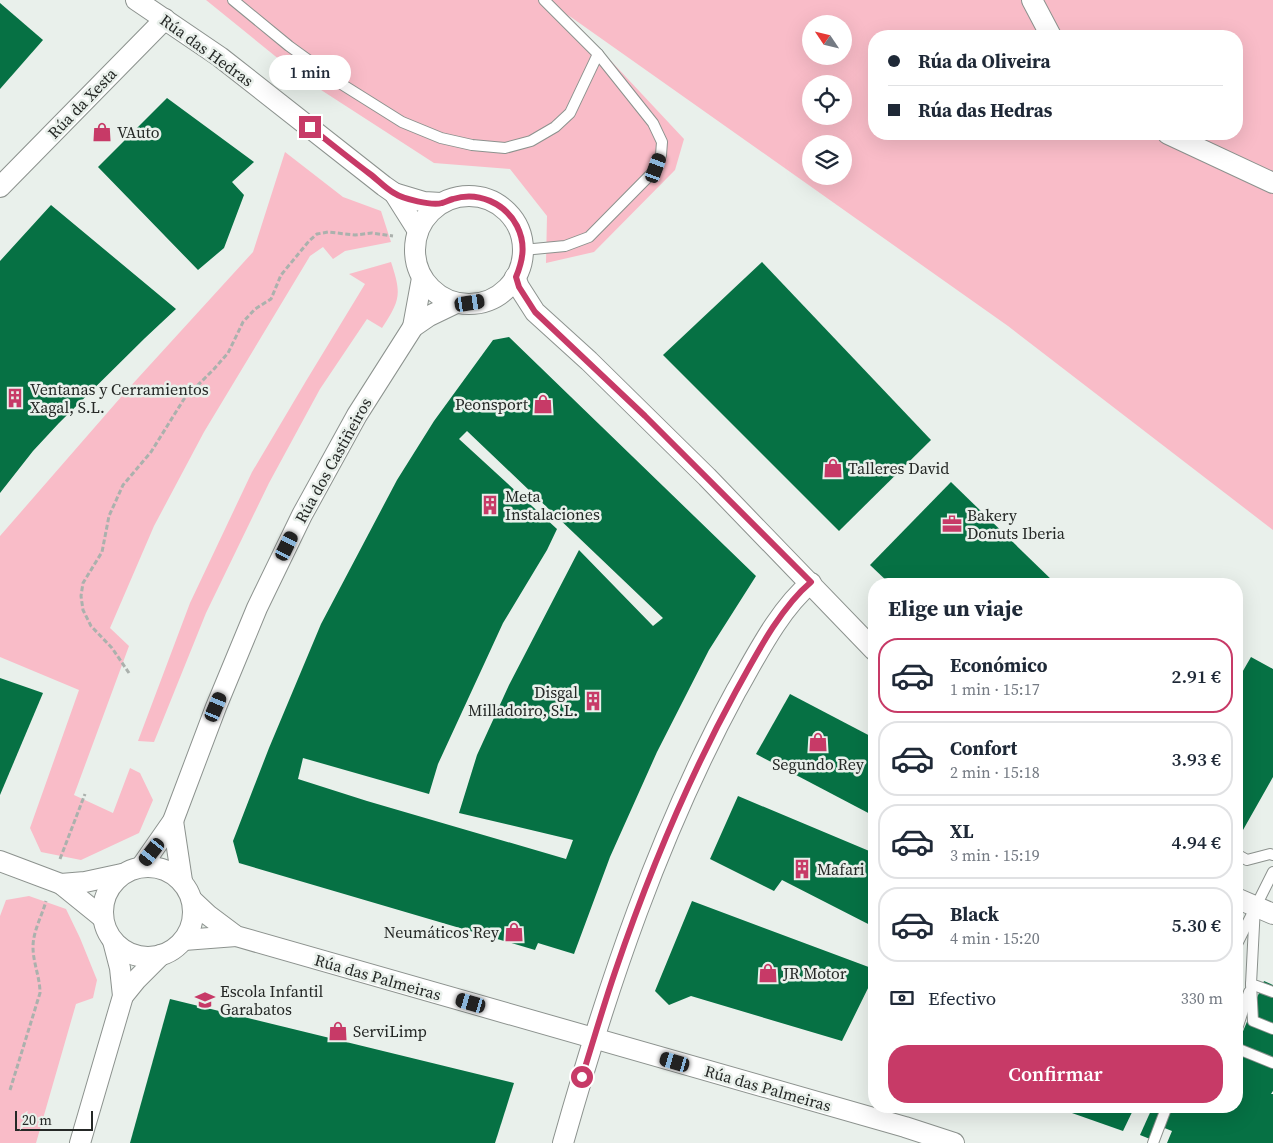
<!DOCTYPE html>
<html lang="es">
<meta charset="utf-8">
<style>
body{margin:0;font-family:"Source Serif 4",serif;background:#f6f6f7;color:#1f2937;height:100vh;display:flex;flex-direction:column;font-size:19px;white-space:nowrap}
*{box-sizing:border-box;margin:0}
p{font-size:16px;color:#747a83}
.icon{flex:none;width:28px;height:28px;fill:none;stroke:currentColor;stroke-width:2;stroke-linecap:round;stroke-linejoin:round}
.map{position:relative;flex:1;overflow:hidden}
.details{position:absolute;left:868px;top:578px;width:375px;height:535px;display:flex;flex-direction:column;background:#fff;border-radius:20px;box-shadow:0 5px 20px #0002}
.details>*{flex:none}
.top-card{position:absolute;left:868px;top:30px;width:375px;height:110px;border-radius:20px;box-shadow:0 5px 20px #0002;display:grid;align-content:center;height:110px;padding:0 20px;background:#fff}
.needle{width:32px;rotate:305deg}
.tools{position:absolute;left:802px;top:15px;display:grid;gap:10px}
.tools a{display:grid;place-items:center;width:50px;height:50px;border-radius:50%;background:#fff;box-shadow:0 5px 20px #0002;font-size:25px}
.scale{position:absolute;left:15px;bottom:12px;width:78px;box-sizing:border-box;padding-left:5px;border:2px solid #252826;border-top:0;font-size:14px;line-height:18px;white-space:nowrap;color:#252826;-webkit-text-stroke:4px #e9f0eb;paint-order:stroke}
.end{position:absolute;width:22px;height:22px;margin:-11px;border:6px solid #c73a67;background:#fff;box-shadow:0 0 0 2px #fff}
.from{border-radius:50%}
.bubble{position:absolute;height:35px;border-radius:18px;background:#fff;box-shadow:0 5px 20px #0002;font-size:16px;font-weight:600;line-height:35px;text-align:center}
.car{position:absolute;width:15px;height:30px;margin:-15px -8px;border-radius:6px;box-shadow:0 0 4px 1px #0007;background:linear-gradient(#222 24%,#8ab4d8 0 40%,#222 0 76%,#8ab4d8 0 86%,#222 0)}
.top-card b{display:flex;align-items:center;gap:18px;height:48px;font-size:19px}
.top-card b+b{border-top:1px solid #e0e1e3}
.top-card i{width:12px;height:12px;background:#1f2937}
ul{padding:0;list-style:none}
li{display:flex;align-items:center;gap:15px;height:75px;margin:0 10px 8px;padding:0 10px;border:2px solid #e0e1e3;border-radius:20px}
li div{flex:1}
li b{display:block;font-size:19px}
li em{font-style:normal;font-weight:600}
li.on{border-color:#c73a67}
li>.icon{width:45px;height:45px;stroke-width:1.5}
h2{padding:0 20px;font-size:22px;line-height:60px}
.pay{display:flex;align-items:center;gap:12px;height:55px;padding:0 20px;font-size:19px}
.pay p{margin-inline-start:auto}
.cta{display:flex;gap:10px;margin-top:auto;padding:10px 20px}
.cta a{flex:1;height:58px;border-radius:20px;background:#c73a67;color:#fff;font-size:20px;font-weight:600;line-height:58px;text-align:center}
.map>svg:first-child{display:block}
</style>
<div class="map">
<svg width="1273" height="1143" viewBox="0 0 1273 1143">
<rect width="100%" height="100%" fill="#e9f0eb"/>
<g fill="#f9bcc8" fill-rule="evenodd">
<path d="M206 0H1273V530L1008 326 568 15 684 139 675 170 594 252 546 263 547 216 510 169 434 163 301 77ZM811 24H844V56H811ZM874 36H1236V134H874ZM811 84H844V116H811ZM811 144H844V176H811Z"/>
<path d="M285 152 343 197 381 211 391 242 345 251 333 259 323 247 310 256 204 432 154 526 110 628 129 646 74 795 113 813 130 768 140 773 153 800 139 833 81 860 41 852 30 828 79 690 0 657V536L128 389 253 252Z"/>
<path d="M391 262C402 295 400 300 382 328L367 319 320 389 269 483 206 613 154 742 138 741 190 603 252 472 306 381 365 284 349 274Z"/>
<path d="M29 896 66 909 80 938 97 980 93 998 76 1004 36 1143H0V916L6 900Z"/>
</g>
<g fill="#067144" fill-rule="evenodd">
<path d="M0 3 43 40 0 89Z"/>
<path d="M167 98 254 162 232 182 244 195 224 248 198 270 98 167Z"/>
<path d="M51 205 176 309 145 338 59 423 33 451 0 493V261Z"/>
<path d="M762 262 931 440 839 531 663 355Z"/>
<path d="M509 337 756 576 709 650 657 752 610 857 574 954 538 943 535 950 239 863 233 841 269 748 321 624 397 480 434 421 493 340ZM467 431 663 618 653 626 579 550 509 685 477 755 459 813 573 840 566 859 367 801 298 779 303 758 429 794 438 764 503 623 547 550 557 529 459 439Z"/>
<path d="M951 482 1056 584H890L870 565Z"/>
<path d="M1251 657 1273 669V777L1243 830 1236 826V673L1240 676Z"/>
<path d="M0 678 43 693 0 795Z"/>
<path d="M790 694 874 738V816L756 754Z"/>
<path d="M738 796 874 853V927L782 880 774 891 710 859Z"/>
<path d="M692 901 874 969V976L842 1041 691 996 669 1005 655 991Z"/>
<path d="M1264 981 1273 985V1091L1271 1094H1273V1143H1167L1172 1131 1162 1127 1170 1106H1236V1048Z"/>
<path d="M170 999 514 1083 495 1143H130Z"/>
<path d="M1052 1106H1135L1123 1131Z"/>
<path d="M1153 1106H1165L1150 1139 1140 1135Z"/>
</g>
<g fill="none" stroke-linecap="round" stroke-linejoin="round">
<defs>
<g id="lane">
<path d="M233 0 289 46 343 85 402 122 441 138 472 145 505 148 531 141 555 127 570 113 598 54"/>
<path d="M523 250 565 246 589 237 657 168 661 155 662 142 653 123 598 54 544 0"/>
<path d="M1236 854 1247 860 1270 854 1273 855"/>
<path d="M1255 906 1251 984 1273 992"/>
<path d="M1236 946 1273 872"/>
<path d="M1251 984 1253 1021 1273 1029"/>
<path d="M1236 1032 1249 992"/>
<path d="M1236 1048 1273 1063"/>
<path d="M1153 1143 1167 1106"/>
</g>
<g id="street">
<path d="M136 0 220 57 384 186 394 193 418 231"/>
<path d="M1032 0 1051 36"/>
<path d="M1168 134 1273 183"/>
<path d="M0 187 165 19"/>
<path d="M394 193 424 202 441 203"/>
<circle cx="469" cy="250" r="54"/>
<path d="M515 277 519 287 535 312 589 361 707 477 874 650"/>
<path d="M413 327 422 278"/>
<path d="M173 821 182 881"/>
<path d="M0 861 61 884 103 918"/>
<circle cx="148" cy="912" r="45"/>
<path d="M141 867 173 821 216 707 257 608 302 515 357 415 413 327 429 316 456 303"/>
<path d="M61 884 85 882 122 874"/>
<path d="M1236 898 1273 914"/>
<path d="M192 900 208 915 236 936 905 1127 954 1143"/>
<path d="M184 940 236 936"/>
<path d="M123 996 136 980 161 955"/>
<path d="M80 1143 123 996 120 968 113 941"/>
<path d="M563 1143C607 987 659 833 736 691 756 656 780 608 811 583"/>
</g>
</defs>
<use href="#lane" stroke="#8c928e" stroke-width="12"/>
<use href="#street" stroke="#8c928e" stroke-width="22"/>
<g stroke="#abb1ad" stroke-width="3" stroke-dasharray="5 2.5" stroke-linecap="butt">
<path d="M129 673 112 648 91 626 83 610 81 596 83 583 102 552 109 516 123 485 151 452 184 399 214 369 228 353 243 322 255 309 271 299 281 275 309 241 317 234 328 232 355 235 372 233 393 236"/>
<path d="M60 859 85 794"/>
<path d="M10 1090 40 993C40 977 33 963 33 947 33 931 42 916 46 901"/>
</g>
<use href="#lane" stroke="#fff" stroke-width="10"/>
<use href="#street" stroke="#fff" stroke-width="20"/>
</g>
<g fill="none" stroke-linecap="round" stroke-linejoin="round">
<path stroke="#c73a67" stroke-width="6" d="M310 127C330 143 350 159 370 174 378 180 386 189 394 193 403 199 432 206 442 203 446 202 449 200 453 199 478 191 505 203 517 226 526 244 523 260 516 277L519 287 535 312 645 416 811 582C780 608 756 655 736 691 687 781 648 875 615 972 603 1007 593 1042 582 1077"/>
</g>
<defs>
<symbol id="shop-bare" viewBox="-9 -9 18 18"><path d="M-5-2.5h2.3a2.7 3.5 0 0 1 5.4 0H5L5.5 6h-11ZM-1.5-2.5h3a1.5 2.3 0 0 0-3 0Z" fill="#c73a67" stroke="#e9f0eb" stroke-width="2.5" paint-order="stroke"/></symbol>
<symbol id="building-bare" viewBox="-9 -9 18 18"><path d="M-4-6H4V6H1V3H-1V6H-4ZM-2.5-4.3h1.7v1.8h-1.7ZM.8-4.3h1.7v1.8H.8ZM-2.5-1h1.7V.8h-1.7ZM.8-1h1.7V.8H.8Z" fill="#c73a67" stroke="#e9f0eb" stroke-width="2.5" paint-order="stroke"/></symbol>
<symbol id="office-bare" viewBox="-9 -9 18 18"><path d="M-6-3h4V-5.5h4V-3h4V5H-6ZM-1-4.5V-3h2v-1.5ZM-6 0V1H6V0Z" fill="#c73a67" stroke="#e9f0eb" stroke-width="2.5" paint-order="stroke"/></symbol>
<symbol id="school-bare" viewBox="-9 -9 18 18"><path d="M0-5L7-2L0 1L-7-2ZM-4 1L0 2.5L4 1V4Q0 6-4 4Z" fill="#c73a67" stroke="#e9f0eb" stroke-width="2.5" paint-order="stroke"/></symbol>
</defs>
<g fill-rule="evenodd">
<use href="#shop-bare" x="88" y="118" width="28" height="28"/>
<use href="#building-bare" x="1" y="384" width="28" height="28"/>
<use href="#shop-bare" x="529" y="390" width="28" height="28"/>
<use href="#shop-bare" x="819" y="454" width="28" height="28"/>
<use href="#building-bare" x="476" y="491" width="28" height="28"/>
<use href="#office-bare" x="938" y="510" width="28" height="28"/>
<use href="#building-bare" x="579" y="687" width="28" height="28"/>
<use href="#shop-bare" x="804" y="728" width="28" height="28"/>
<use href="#building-bare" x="788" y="855" width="28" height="28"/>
<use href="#shop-bare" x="500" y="918" width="28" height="28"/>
<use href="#shop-bare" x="754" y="959" width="28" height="28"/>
<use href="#school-bare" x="191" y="986" width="28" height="28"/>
<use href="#shop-bare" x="324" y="1017" width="28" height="28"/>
</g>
<g text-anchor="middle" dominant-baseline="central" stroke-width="5" stroke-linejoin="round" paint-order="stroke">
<g font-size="16" fill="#252826" stroke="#e9f0eb">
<text transform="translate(207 50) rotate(36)">Rúa das Hedras</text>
<text transform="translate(82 103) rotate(-46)">Rúa da Xesta</text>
<text transform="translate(333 460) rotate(-61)">Rúa dos Castiñeiros</text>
<text transform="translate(378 977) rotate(16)">Rúa das Palmeiras</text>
<text transform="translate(768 1088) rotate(16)">Rúa das Palmeiras</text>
</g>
<g font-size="16" fill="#252826" stroke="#e9f0eb" text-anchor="start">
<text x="117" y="132">VAuto</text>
<text x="30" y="389">Ventanas y Cerramientos<tspan x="30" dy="18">Xagal, S.L.</tspan></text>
<text x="528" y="404" text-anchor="end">Peonsport</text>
<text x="848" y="468">Talleres David</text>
<text x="505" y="496">Meta<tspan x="505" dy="18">Instalaciones</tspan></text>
<text x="967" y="515">Bakery<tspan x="967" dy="18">Donuts Iberia</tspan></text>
<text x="578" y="692" text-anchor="end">Disgal<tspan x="578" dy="18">Milladoiro, S.L.</tspan></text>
<text x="818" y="764" text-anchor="middle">Segundo Rey</text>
<text x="817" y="869">Mafari</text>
<text x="499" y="932" text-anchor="end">Neumáticos Rey</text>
<text x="783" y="973">JR Motor</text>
<text x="220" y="991">Escola Infantil<tspan x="220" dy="18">Garabatos</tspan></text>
<text x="353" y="1031">ServiLimp</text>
</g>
</g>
</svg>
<div class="tools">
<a><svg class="needle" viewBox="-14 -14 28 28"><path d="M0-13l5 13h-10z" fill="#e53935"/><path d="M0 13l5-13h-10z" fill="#747a83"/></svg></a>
<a><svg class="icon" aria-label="locate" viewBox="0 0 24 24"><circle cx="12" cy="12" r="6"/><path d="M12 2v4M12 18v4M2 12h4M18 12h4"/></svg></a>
<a><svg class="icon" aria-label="layers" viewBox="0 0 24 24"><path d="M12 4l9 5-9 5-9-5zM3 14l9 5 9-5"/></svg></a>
</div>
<div class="scale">20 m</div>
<i class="end from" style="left:582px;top:1077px"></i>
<i class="end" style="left:310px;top:127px"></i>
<div class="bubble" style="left:269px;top:55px;width:82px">1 min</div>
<i class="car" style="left:656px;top:168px;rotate:20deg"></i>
<i class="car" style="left:470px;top:303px;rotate:81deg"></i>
<i class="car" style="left:287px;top:546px;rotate:26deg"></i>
<i class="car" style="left:216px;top:707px;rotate:23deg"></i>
<i class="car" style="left:152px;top:852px;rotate:218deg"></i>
<i class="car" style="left:471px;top:1003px;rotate:286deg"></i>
<i class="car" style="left:675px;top:1062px;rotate:286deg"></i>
<div class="top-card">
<b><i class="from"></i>Rúa da Oliveira</b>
<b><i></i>Rúa das Hedras</b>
</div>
<section class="details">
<h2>Elige un viaje</h2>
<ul>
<li class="on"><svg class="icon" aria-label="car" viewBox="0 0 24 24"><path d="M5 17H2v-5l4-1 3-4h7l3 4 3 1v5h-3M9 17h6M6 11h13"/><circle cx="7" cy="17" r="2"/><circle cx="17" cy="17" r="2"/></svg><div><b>Económico</b><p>1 min · 15:17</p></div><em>2.91 €</em></li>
<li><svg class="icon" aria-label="car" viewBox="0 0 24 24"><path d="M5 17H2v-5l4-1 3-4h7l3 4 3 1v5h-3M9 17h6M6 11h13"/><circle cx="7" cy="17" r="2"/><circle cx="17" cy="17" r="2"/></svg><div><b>Confort</b><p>2 min · 15:18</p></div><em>3.93 €</em></li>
<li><svg class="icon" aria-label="car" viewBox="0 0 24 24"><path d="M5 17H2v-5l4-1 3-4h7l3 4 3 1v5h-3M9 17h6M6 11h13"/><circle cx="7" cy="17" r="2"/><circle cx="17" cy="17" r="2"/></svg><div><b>XL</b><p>3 min · 15:19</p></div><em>4.94 €</em></li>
<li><svg class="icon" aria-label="car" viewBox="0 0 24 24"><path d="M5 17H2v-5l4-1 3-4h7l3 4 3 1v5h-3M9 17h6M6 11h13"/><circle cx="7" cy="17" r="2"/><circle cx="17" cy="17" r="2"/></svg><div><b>Black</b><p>4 min · 15:20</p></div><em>5.30 €</em></li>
</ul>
<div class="pay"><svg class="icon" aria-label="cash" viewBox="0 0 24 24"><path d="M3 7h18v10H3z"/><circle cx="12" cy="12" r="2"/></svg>Efectivo<p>330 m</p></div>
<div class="cta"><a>Confirmar</a></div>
</section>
</div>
